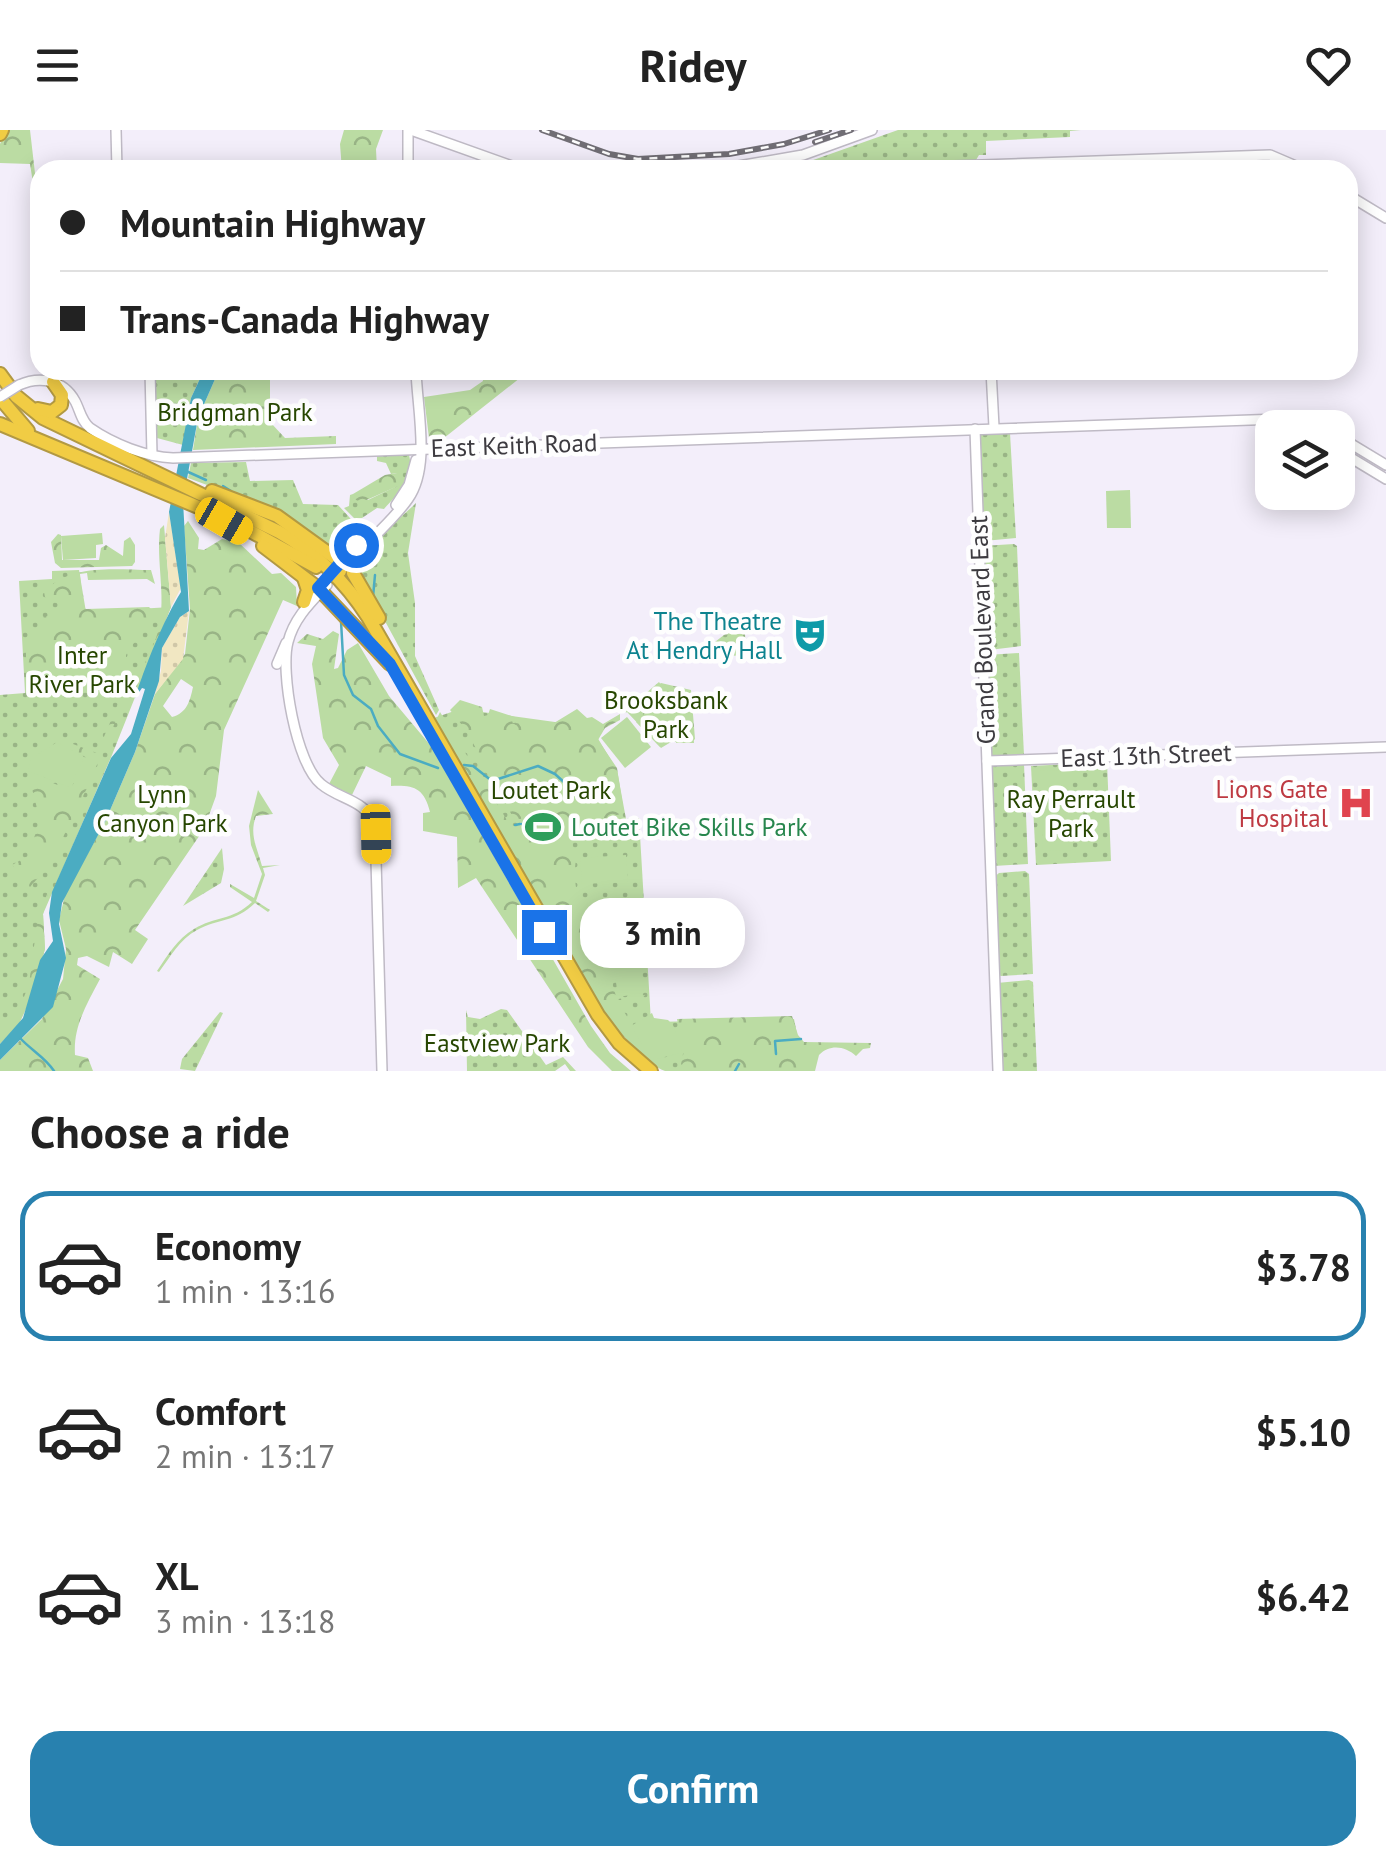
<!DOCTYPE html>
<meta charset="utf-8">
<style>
body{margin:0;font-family:"PT Sans",sans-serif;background:#f2f2f2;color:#222;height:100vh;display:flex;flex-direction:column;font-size:38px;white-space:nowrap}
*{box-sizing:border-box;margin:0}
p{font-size:32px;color:#767676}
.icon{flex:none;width:55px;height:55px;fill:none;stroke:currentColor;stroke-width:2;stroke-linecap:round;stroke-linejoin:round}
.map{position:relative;height:941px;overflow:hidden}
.sheet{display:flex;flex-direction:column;background:#fff;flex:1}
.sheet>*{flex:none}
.hud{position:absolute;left:30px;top:30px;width:1328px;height:220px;border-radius:30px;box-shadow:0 5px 25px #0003;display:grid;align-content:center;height:220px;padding:0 30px;background:#fff}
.tools{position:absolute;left:1255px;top:280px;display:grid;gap:20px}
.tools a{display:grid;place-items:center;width:100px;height:100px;border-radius:20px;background:#fff;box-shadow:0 5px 25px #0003;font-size:50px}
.end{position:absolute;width:45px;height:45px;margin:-22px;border:12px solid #1a73e8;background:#fff;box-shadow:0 0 0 5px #fff}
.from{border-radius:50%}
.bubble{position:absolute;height:70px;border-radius:30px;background:#fff;box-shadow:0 5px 25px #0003;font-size:32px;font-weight:700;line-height:70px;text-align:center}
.car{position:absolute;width:30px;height:60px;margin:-30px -15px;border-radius:12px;box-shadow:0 0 8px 2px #0007;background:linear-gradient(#f5c518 24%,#345 0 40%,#f5c518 0 76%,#345 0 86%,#f5c518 0)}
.hud b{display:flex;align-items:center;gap:35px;height:95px;font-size:38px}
.hud b+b{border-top:2px solid #e0e0e0}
.hud i{width:25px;height:25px;background:#222}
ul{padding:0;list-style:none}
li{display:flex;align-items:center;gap:30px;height:150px;margin:0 20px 15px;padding:0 10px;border:5px solid transparent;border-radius:30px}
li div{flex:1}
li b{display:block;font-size:38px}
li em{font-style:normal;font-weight:700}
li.selected{border-color:#2881af}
li>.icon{width:90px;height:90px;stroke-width:1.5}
h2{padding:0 30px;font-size:45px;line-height:120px}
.primary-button{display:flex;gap:20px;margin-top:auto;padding:20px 30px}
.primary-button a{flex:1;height:115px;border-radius:30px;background:#2881af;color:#fff;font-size:40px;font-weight:700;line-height:115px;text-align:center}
header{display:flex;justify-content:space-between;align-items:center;height:130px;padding:0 30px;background:#fff;font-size:45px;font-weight:700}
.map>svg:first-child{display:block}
</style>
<header><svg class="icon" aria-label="menu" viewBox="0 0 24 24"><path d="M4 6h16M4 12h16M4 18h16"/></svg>Ridey<svg class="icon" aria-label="heart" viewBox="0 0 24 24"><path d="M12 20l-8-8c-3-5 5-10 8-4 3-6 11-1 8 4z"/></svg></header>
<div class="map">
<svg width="1386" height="941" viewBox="0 0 1386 941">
<defs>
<pattern id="green-dots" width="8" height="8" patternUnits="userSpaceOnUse" patternTransform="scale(2.5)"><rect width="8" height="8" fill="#bbdca3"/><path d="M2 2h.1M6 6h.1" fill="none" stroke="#99b486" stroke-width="1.8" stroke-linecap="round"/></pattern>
<pattern id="forest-crowns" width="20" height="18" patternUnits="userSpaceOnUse" patternTransform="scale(2.5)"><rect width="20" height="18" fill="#bbdca3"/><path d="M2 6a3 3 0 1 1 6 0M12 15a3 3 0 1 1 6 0" fill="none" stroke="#99b486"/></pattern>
<pattern id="sand-dots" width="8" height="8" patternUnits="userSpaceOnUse" patternTransform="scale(2.5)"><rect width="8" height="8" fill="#f1e7c2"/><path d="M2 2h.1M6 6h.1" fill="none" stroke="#d0c7a8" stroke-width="1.8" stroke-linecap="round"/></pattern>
</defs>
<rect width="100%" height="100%" fill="#f3eefa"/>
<g fill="url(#green-dots)">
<path d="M898 0H1081L1070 1V7L986 11V25H979L976 30 785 40Z"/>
<path d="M155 240H204L191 268 183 315 157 308Z"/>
<path d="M1010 303 1016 408 984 411 978 304Z"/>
<path d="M377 325H409C415 347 398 364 384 379L377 378 362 388 355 389 344 378 349 376 350 365 353 364V369L368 370 397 356V343L391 344 386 333 377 331Z"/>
<path d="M246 332 250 351 293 350 303 374 338 375 362 401 347 414 336 419 272 379 188 348 191 333Z"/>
<path d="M416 373 408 423 415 473V526L439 580 436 585 361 447C356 420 398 391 416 373Z"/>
<path d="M1014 414 1017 416 1021 516 989 520 982 416Z"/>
<path d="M79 440 86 482 171 477 112 625 43 784 45 819 29 871 0 914V565L25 563 19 451 52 449V441Z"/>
<path d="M737 495V504H745L746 525 694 528Z"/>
<path d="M1019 523 1024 625 994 628 990 626 986 525Z"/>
<path d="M661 553 691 560 695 609 692 612H671L661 618 628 583V577Z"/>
<path d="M460 579 591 597 617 640 626 689 639 688 651 892 794 889 799 914 814 941H670L638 921 612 894 434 588Z"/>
<path d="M1107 632 1111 731 1036 735 1031 636Z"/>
<path d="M1024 634 1028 734 994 736 989 635Z"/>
<path d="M222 718 224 739 221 753 183 776Z"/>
<path d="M1025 741 1029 744 1033 844 1001 846 998 845 993 748 999 743Z"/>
<path d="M1029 850 1033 852 1037 941H1001L997 853Z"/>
<path d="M501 879 507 880 546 935 563 927 576 941H570L565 934 555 941H467L466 880 468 887 480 889Z"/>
<path d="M220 882 223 883 195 941 180 939 182 929Z"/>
</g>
<g fill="url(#forest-crowns)" fill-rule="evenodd">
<path d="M6 0H30L36 52 33 53 30 34 0 33V14Z"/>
<path d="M344 0H383L376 19 377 40H342L340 14Z"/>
<path d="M219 240H270V292L285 308 336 306V314L193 320 198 288Z"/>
<path d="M482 240H530L444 308H429L424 267 470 260 483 251Z"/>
<path d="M397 343 402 350 398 356 362 372 353 369V364L385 345Z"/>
<path d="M188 391 199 408 198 419 204 420 222 409 238 412 272 444 281 443 296 457 297 476 283 470 224 600 216 666 204 699 135 800 148 809 132 834 113 822 109 837 87 826 78 828 77 835 100 849C87 874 73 896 75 925L88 928 93 941H0V930L42 889 63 849 66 819 59 790 65 765 105 692 135 622 155 564 185 524 190 479 184 396ZM181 549 193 557C190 571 187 583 172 587L163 576Z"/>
<path d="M164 395 171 477 139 554 134 558C141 537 155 518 159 497 166 465 156 431 160 399Z"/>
<path d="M58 404 61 405 62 430H99L101 418 106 415 123 426 124 411 130 407 135 415V432L132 436 61 438 55 433 51 412Z"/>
<path d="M151 440 155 454 147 449 88 450 87 443 80 444 83 477 86 479 149 477 154 482 126 525V533L136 540 134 548 87 658 50 734 30 757 12 735 28 726 40 690 28 643 70 660 87 628 58 611 47 618 46 612 53 601 73 614 97 623 121 567 96 553 62 563 26 560V509L39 513 43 487 57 485 64 477 45 467 44 462C70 433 116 440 151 440Z"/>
<path d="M333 501 339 504 334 539 338 538 347 520 358 513 389 566 431 616 591 896 610 923 631 941H612L588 917 476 748 458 758 457 707 423 701V683L430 682C424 658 414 655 391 656V648L366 636 352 665 329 654 339 635 323 608 312 534 316 516 297 513 307 504 323 509Z"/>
<path d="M659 552 666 562H690L694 613H676L678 606 686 598C677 581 665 578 654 566L632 583 624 582Z"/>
<path d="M460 570 482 577 484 586 488 585 490 579 515 587 512 592 516 595 521 589 554 593 577 579 587 588 592 587 603 594 620 584V590L605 598 598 610 617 638 624 683 606 688 514 689 466 600 450 580Z"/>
<path d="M440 582 510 695 532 699 564 697 570 705 573 718 578 719C566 768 591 789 607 831 612 844 611 858 618 869L645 865 640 871 619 874 628 888 625 894C638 918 657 932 682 941 676 941 670 941 665 941 646 935 611 892 599 876L434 595Z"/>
<path d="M258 660 273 684 256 686C249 705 257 717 262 736L280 735 263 738 265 745 256 771 270 780 268 782 255 773C234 793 219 788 197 800 180 809 170 827 159 842L157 841C168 825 177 809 194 799 215 786 232 791 252 772L230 757V754L254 768 262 744 251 715 249 696Z"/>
<path d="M50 755 43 784 45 819 27 877 19 894 0 914V901L22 872 29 854 37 794Z"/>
<path d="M792 886 798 905 804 912 871 913 870 918 863 919 856 926C845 916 830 914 819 925L815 941H687L681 934 684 921 677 889Z"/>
</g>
<g fill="url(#sand-dots)">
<path d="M169 382 181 458 171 477 165 408Z"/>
<path d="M189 481 183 529 155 564 161 541 162 518 180 487Z"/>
</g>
<g fill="#bbdca3">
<path d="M1130 360 1131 398H1107L1106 361Z"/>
<path d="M102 403 103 414 96 415V428L63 430 61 406Z"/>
<path d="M664 578 677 585 682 598 660 617 636 592 648 580Z"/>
<path d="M627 587 651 617 625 638 601 608Z"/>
<path d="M57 612 82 626 83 631 69 657 28 641 31 629Z"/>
<path d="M1072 640V665L1039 667V641Z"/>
<path d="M1071 673 1073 720 1043 721 1042 674Z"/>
<path d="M626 725 628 752 582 754 580 728Z"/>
<path d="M617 766 635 810 608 821 590 777Z"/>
<path d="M637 819 644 863 618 867 612 823Z"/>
<path d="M652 883 654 888 668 890 673 895 682 921 680 923 657 929 642 914 631 896Z"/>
</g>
<path fill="#4bacc2" d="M204 240H219L198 288 183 371 189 481 180 487 162 518 159 551 135 622 105 692 62 773 59 794 66 828 53 877 0 930V914L23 888 40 830 53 811 49 783 52 762 111 628 131 604 145 559 142 558 135 568C145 536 164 489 181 462L169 382 191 268Z"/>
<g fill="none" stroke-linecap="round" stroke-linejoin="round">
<g stroke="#4bacc2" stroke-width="2.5">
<path d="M186 341 206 350"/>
<path d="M223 356 231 361"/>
<path d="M373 467 375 445"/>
<path d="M341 491 344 545 353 565 371 579 378 596 400 624 438 638"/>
<path d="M464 635 473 636 492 651 538 636 555 644 566 654 594 661 602 672"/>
<path d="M522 694 532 696"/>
<path d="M515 695 520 694"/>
<path d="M20 908C31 920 46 928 54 941"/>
<path d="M776 924 775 911 801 909"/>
<path d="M735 941 739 934"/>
</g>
<defs>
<g id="secondary">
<path d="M116 0 117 40"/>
<path d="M408 0V40"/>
<path d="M411 0 523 40"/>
<path d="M715 40 803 25 872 0"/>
<path d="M839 40 1270 25 1305 40"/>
<path d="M1348 65 1386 88"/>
<path d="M150 240 152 325"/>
<path d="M991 240 994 297"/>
<path d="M19 255C39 246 63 249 75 271 80 280 81 291 90 298 113 314 146 327 173 328L1282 289H1301L1323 298"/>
<path d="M975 299 998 941"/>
<path d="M1338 306 1386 335"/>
<path d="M1338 320 1386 349"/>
<path d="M396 375 409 355 416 330"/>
<path d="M349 432C368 411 392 392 408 369 431 337 417 279 416 240"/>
<path d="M327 455C311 472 294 488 288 512 280 541 296 634 321 654 340 670 365 669 375 695L382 941"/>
<path d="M277 534 286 513"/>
<path d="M987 631 1386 617"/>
</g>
<g id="highway">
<path d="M0 4 2 0"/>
<path d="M0 244 16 266 43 288 279 402C316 423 345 451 368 487L598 885 619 913 651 941"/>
<path d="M0 268 28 301"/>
<path d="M38 279 52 282 61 275 62 265 53 252"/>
<path d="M0 294 234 392 316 437"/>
<path d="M212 361 277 386 342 433 340 441"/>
<path d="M263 416 318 458 390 534"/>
<path d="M352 428 353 443 379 488"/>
<path d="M304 472 308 460 304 448"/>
</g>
</defs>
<use href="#secondary" stroke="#bfbac5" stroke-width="12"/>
<use href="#highway" stroke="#b29943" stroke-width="16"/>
<use href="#secondary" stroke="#fff" stroke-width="9"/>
<use href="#highway" stroke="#f1cc44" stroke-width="12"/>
<defs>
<g id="rail">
<path d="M542 0 609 24 638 29 729 24 784 14 829 0"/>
<path d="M815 12 851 0"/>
</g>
</defs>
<use href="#rail" stroke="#716e75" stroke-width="6"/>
<use href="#rail" stroke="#fefefe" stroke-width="2.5" stroke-dasharray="8" stroke-linecap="butt"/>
<defs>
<g id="secondary-bridge">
<path d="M0 267 19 255"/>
<path d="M324 451 336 438"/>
</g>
</defs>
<use href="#secondary-bridge" stroke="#bfbac5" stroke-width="12" stroke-linecap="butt"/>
<use href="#secondary-bridge" stroke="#fff" stroke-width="9"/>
</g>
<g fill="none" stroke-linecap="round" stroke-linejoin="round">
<path stroke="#1a73e8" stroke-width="12" d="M356 415 318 458 390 534 544 802"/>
</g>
<defs>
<symbol id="theatre-bare" viewBox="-9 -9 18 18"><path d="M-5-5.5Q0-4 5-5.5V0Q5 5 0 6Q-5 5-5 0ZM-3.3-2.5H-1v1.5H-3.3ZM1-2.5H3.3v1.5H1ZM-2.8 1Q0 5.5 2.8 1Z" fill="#0f9aa8" stroke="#fefefe" stroke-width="2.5" paint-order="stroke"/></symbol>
<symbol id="hospital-bare" viewBox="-9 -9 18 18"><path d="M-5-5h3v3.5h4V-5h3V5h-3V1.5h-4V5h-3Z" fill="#e0444e" stroke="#fefefe" stroke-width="2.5" paint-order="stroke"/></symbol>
<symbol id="stadium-bare" viewBox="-9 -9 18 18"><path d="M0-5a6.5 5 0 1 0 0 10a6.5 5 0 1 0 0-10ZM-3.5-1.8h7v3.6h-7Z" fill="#2e9e5b" stroke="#fefefe" stroke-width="2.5" paint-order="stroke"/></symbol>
</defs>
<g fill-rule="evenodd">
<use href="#theatre-bare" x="785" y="480" width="50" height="50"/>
<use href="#hospital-bare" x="1331" y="648" width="50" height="50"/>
<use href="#stadium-bare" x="518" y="672" width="50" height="50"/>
</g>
<g text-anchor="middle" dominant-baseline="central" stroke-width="9" stroke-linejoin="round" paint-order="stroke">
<g font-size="25" fill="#274701" stroke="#fefefe">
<text x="235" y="282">Bridgman Park</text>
<text x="82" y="525">Inter<tspan x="82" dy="29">River Park</tspan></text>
<text x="666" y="570">Brooksbank<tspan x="666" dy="29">Park</tspan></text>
<text x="551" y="660">Loutet Park</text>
<text x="162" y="664">Lynn<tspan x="162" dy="29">Canyon Park</tspan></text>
<text x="1071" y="669">Ray Perrault<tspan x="1071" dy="29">Park</tspan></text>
<text x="497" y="913">Eastview Park</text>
</g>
<g font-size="25" fill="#3d3b40" stroke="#fefefe">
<text transform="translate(514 315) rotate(-2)">East Keith Road</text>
<text transform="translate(982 500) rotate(-92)">Grand Boulevard East</text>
<text transform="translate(1146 625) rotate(-2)">East 13th Street</text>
</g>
<g font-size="25" fill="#0d838f" stroke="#fefefe" text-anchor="end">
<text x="782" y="491">The Theatre<tspan x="782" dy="29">At Hendry Hall</tspan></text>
</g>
<g font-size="25" fill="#be3a42" stroke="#fefefe" text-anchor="end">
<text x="1328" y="659">Lions Gate<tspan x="1328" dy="29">Hospital</tspan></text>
</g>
<g font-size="25" fill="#27864d" stroke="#fefefe" text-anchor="start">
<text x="571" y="697">Loutet Bike Skills Park</text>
</g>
</g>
</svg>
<div class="tools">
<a><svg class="icon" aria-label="layers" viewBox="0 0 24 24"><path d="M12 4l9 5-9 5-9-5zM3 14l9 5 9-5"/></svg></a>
</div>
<i class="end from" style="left:356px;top:415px"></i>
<i class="end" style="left:544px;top:802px"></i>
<div class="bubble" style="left:580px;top:768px;width:165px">3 min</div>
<i class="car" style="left:224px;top:391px;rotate:120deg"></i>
<i class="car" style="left:376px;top:704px;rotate:179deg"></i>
<div class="hud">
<b><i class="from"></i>Mountain Highway</b>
<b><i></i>Trans-Canada Highway</b>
</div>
</div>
<section class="sheet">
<h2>Choose a ride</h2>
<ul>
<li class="selected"><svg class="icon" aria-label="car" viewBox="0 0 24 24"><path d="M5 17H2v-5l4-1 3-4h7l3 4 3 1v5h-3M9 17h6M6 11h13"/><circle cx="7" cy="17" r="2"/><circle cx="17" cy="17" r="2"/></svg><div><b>Economy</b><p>1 min · 13:16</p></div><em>$3.78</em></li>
<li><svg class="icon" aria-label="car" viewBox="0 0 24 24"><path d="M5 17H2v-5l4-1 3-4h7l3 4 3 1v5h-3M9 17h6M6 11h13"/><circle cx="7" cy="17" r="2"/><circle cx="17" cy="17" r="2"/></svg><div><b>Comfort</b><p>2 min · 13:17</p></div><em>$5.10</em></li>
<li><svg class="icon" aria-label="car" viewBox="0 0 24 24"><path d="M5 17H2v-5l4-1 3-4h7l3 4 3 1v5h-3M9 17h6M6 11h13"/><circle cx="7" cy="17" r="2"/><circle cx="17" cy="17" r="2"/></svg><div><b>XL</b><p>3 min · 13:18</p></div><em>$6.42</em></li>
</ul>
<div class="primary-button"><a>Confirm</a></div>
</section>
